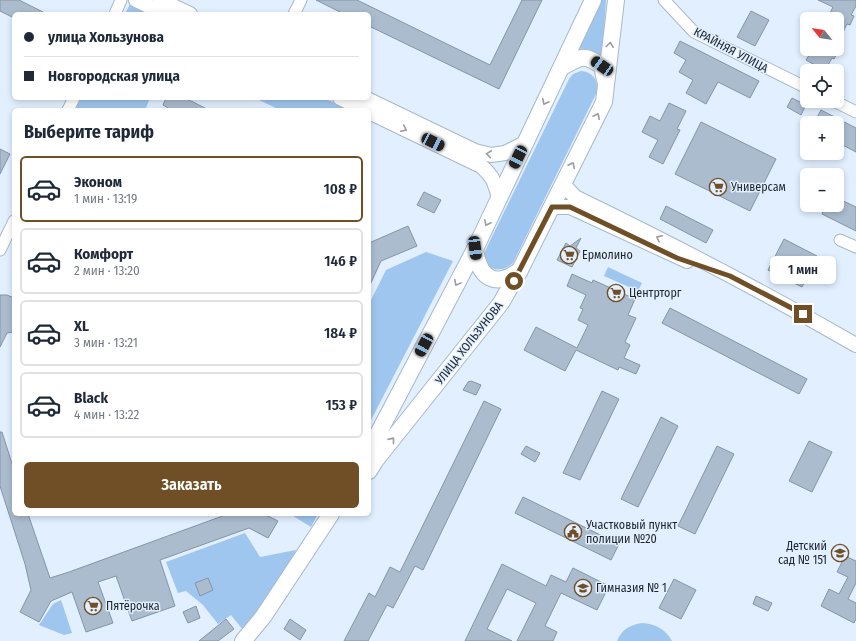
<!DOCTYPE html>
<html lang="ru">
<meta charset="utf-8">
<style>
body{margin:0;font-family:"Fira Sans Condensed",sans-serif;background:#f6f6f7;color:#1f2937;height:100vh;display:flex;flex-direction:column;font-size:15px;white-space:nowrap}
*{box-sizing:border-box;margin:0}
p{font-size:13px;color:#747a83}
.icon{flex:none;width:22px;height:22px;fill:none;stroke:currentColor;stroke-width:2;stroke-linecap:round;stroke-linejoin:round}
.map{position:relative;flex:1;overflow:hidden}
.details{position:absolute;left:12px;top:108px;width:359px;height:408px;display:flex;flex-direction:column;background:#fff;border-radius:6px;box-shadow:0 2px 6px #0003}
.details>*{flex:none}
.hud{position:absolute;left:12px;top:12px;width:359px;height:88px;border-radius:6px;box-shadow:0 2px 6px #0003;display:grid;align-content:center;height:88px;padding:0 12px;background:#fff}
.needle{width:26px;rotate:300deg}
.tools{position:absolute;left:800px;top:12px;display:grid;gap:8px}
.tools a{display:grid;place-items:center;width:44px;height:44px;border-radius:6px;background:#fff;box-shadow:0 2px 6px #0003;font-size:20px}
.end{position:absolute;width:18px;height:18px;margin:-9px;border:5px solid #704e26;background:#fff;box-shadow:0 0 0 2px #fff}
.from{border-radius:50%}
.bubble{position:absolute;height:28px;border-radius:6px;background:#fff;box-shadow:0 2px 6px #0003;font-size:13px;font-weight:600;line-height:28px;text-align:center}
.car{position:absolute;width:12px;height:24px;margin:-12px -6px;border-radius:5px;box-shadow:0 0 3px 1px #0007;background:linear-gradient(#222 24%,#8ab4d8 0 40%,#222 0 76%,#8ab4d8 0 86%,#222 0)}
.hud b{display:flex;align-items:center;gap:14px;height:38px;font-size:15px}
.hud b+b{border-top:1px solid #e0e1e3}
.hud i{width:10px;height:10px;background:#1f2937}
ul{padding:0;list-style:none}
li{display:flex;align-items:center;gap:12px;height:66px;margin:0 8px 6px;padding:0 4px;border:2px solid #e0e1e3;border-radius:6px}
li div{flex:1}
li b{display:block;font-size:15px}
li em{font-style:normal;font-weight:600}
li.on{border-color:#704e26}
li>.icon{width:36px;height:36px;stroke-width:1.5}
h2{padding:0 12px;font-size:18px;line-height:48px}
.action{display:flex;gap:8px;margin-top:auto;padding:8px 12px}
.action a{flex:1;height:46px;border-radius:6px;background:#704e26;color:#fff;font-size:16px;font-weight:600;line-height:46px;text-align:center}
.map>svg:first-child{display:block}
</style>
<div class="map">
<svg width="856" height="641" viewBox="0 0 856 641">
<rect width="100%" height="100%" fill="#e1efff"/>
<g fill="#9fc6ef">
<path d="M601 0H606L602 59C594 51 588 48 577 49Z"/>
<path d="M130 4 150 14H125Z"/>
<path d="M581 71C593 72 598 80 597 92L513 263C499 276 479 268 486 249L569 79 573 74Z"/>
<path d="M81 98H150L145 110H75Z"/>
<path d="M255 98H324L349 110H280Z"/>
<path d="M426 252 453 261 369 424V304L386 270Z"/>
<path d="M608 267 642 283 638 291 604 276Z"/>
<path d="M290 514H318L311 527Z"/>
<path d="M245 533 260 557 296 550C282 579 265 607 243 630L231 615 218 624 203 605 186 591 178 593 166 562Z"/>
<path d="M61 600 72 633 64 635 39 625 53 604Z"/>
<path d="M642 623C656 624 665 629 672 641H617C622 629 630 625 642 623Z"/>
</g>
<g fill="#abbccf" stroke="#8495a7">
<path d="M0 0H19L47 14H14V18L0 11Z"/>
<path d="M316 0H357L490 65 522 0H542L499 89 369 26V14H344Z"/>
<path d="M818 0H856V6L851 15 854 16 850 25 847 24 837 44V19H827L833 7Z"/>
<path d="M751 11 769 20 755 46 737 37Z"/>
<path d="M680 41 759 81 750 98 718 82 706 104 686 93 693 80 679 72 686 60 674 53Z"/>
<path d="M813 49H839L834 59 832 58 827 67 825 66 824 70 806 60Z"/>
<path d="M166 98H185L209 110H167L168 108 163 105Z"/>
<path d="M792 98 806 105 801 115 787 107Z"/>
<path d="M669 103 686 111 677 129 680 130 663 164 649 157 658 140 642 132 650 116 660 121Z"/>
<path d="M821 110 856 128V152L837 142V123H814Z"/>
<path d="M701 122 776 159 750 211 675 174Z"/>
<path d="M0 149 10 154 0 174Z"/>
<path d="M424 192 441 200 434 213 417 205Z"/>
<path d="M837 198 856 207V231L822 214 826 205H837Z"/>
<path d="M666 206 713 230 706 243 660 219Z"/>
<path d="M408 226 417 246 381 261 369 287V243Z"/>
<path d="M581 238 576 248 580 251 572 267 557 260 566 243 570 246Z"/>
<path d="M784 239 817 256 802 287 768 270Z"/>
<path d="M572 274 592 283 593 280 635 299 628 315 636 318 625 342 630 345 624 358 640 365 636 374 619 367 618 370 576 350 565 371 524 350 536 327 577 348 588 325 578 320 583 309 580 308 586 295 567 286Z"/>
<path d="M0 295H7L14 298V332L7 333 0 347Z"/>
<path d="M670 308 807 379 799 394 662 323Z"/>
<path d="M471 381 481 385 476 395 463 390 468 382Z"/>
<path d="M602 391 619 399 580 480 563 473Z"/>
<path d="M484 401 501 409 423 570 415 566 393 608 387 605 368 641H344L369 593 375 597 390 567 400 572Z"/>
<path d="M661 417 678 426 638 507 621 499Z"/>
<path d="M0 432H2L14 470V514H28L50 578 69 572 228 514H264L278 521 268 538 249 528 160 560 175 606 132 621 116 576 98 582 113 623 86 632 72 592 51 601 39 622 20 612 31 590 25 564 0 486Z"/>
<path d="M809 441 832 452 812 492 789 481Z"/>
<path d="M526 446 540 453 535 462 521 454Z"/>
<path d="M717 446 734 454 695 534 678 526Z"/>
<path d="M523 497 619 544 611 560 515 513Z"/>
<path d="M845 556 856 561V583L848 599 856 603V619L854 623 821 606 829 589 839 594 848 577 837 572Z"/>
<path d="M502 564 546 586 551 575 566 582 573 568 609 586 597 610 561 593 545 626 557 632 553 641H517L536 603 507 589 487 629 512 641H465Z"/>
<path d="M208 578 213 590 200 596 195 583Z"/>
<path d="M674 579 696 590 681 619 659 608Z"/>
<path d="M756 596 772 603 768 611 753 604Z"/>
<path d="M196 606 200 618 188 623 183 612Z"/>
<path d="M226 619 234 629 218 641H199Z"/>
<path d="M290 619 306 630 300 640 284 629Z"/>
</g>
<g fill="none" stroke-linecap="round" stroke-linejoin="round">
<defs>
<g id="minor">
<path d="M664 0 694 32 807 88"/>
<path d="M115 14 121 0"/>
<path d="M294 14 301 0"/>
<path d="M834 101 856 112"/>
<path d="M68 110 74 98"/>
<path d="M840 240 856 247"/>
<path d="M0 250 14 221"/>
</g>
<g id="tertiary">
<path d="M136 0 165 14"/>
<path d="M160 0 190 14"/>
<path d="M340 98 365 110"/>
<path d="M365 98 475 151 491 155 505 153 525 143"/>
<path d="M369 112 481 166C493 176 495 183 499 198"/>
<path d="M563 184 575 197C670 243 764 292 856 345"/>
<path d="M552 207H570L687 261"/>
</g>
<g id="secondary">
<path d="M562 67C581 57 583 53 602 66L605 80"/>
<path d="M475 249C479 278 495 289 520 270"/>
<path d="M369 451 475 249 593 0"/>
<path d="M369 471 375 461 501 303 520 270 604 102 616 0"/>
<path d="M243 641 263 617 331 514"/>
</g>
</defs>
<use href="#minor" stroke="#a6b8ca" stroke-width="13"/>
<use href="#tertiary" stroke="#a6b8ca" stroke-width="16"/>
<use href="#secondary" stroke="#a6b8ca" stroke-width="18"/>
<use href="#minor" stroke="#fff" stroke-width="11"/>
<use href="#tertiary" stroke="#fff" stroke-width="14"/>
<use href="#secondary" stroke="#fff" stroke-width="16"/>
</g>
<defs><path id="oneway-chevron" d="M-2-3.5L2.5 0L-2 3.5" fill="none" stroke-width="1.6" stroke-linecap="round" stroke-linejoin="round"/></defs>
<g stroke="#9a9ca0">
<use href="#oneway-chevron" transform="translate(610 45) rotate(-83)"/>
<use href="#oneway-chevron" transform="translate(545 102) rotate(116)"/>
<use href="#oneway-chevron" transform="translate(597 116) rotate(-64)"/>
<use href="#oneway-chevron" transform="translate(404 129) rotate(26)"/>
<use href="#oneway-chevron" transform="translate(489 154) rotate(-172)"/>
<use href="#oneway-chevron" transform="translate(572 165) rotate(-64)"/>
<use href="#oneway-chevron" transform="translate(487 223) rotate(115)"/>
<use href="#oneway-chevron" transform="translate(659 238) rotate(-153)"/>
<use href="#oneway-chevron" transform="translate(457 283) rotate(118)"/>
<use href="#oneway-chevron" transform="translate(392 440) rotate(-51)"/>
</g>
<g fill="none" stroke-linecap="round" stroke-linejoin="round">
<path stroke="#704e26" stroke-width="5" d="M514 281 552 207H570L677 258 730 276 803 314"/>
</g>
<defs>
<symbol id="supermarket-ring" viewBox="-11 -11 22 22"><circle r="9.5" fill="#e1efff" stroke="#704e26" stroke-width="1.5"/><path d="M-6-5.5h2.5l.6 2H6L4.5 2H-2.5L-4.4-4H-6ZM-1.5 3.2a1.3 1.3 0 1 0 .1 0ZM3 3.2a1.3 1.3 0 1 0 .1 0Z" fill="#704e26"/></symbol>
<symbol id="civic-ring" viewBox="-11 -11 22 22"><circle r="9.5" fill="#e1efff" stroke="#704e26" stroke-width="1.5"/><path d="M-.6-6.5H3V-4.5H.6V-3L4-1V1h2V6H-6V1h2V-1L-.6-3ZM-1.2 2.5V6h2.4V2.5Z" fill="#704e26"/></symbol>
<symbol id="school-ring" viewBox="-11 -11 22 22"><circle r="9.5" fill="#e1efff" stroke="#704e26" stroke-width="1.5"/><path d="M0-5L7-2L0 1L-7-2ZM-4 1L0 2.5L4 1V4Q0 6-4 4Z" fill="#704e26"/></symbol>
</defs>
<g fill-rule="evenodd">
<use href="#supermarket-ring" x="708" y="177" width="20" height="20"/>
<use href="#supermarket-ring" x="559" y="245" width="20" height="20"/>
<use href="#supermarket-ring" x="606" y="283" width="20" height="20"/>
<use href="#civic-ring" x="563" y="522" width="20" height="20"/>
<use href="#school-ring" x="830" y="543" width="20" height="20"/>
<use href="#school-ring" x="573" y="578" width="20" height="20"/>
<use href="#supermarket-ring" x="83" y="596" width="20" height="20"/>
</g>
<g text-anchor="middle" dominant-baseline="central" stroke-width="3" stroke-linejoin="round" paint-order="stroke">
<g font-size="12" fill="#1e242b" stroke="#e1efff">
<text transform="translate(731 50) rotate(28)">КРАЙНЯЯ УЛИЦА</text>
<text transform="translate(469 343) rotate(-52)">УЛИЦА ХОЛЬЗУНОВА</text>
</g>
<g font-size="12" fill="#1e242b" stroke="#e1efff" text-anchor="start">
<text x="731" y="187">Универсам</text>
<text x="582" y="255">Ермолино</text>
<text x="629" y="293">Центрторг</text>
<text x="586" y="525">Участковый пункт<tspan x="586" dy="14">полиции №20</tspan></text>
<text x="827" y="546" text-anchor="end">Детский<tspan x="827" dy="14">сад № 151</tspan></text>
<text x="596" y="588">Гимназия № 1</text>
<text x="106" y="606">Пятёрочка</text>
</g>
</g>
</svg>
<div class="tools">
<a><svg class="needle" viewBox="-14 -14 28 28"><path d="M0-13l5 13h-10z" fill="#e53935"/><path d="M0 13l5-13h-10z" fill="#747a83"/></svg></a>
<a><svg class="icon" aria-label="locate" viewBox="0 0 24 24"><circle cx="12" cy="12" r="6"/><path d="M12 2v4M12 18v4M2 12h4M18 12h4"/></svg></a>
<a>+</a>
<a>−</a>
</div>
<i class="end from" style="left:514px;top:281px"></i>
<i class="end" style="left:803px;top:314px"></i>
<div class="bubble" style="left:770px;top:256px;width:66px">1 мин</div>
<i class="car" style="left:602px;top:66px;rotate:305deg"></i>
<i class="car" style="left:433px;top:142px;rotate:116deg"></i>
<i class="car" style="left:518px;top:157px;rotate:206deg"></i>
<i class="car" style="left:475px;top:248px;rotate:173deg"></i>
<i class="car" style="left:424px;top:345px;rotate:208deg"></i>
<div class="hud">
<b><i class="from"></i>улица Хользунова</b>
<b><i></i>Новгородская улица</b>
</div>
<section class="details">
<h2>Выберите тариф</h2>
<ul>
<li class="on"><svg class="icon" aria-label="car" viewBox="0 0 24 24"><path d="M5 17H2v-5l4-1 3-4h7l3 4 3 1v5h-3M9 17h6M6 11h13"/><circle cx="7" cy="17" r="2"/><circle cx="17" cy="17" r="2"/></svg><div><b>Эконом</b><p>1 мин · 13:19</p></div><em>108 ₽</em></li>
<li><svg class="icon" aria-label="car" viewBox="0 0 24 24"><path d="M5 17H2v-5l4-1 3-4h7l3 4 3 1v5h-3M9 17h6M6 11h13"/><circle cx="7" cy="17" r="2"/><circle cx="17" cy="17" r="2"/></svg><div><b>Комфорт</b><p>2 мин · 13:20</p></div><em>146 ₽</em></li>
<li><svg class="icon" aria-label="car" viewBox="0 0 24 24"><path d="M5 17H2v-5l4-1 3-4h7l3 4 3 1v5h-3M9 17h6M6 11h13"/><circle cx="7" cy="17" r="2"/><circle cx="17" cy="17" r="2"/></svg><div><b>XL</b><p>3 мин · 13:21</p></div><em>184 ₽</em></li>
<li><svg class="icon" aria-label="car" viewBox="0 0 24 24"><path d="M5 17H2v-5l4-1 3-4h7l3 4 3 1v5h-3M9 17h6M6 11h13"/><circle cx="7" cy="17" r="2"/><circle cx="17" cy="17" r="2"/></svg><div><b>Black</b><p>4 мин · 13:22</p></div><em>153 ₽</em></li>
</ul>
<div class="action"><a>Заказать</a></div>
</section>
</div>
